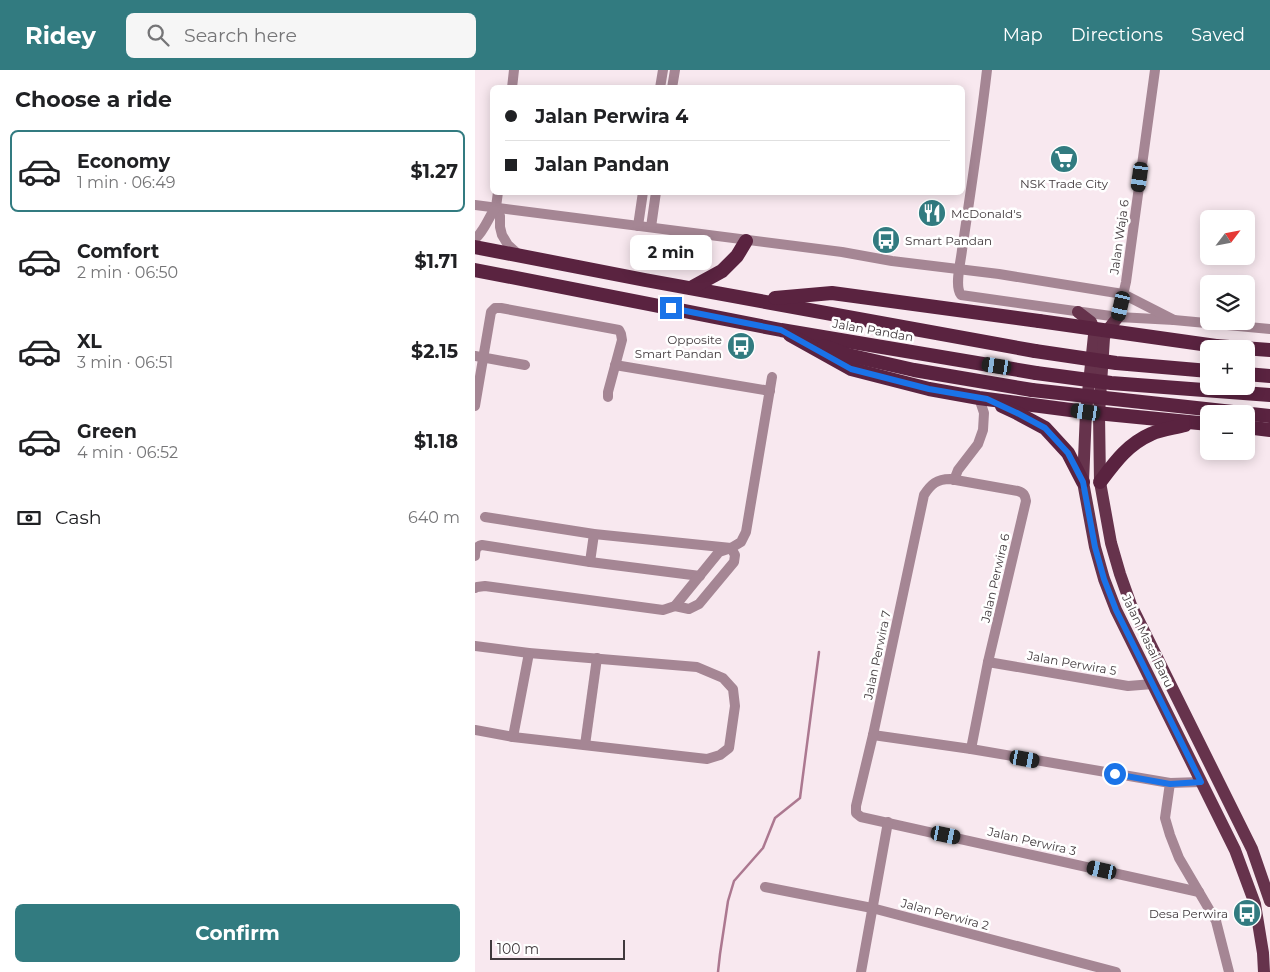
<!DOCTYPE html>
<meta charset="utf-8">
<style>
body{margin:0;font-family:Montserrat,sans-serif;background:#f6f6f6;color:#202124;height:100vh;display:flex;flex-direction:column;font-size:19px;white-space:nowrap}
*{box-sizing:border-box;margin:0}
p{font-size:16px;color:#757577}
.icon{flex:none;width:28px;height:28px;fill:none;stroke:currentColor;stroke-width:2;stroke-linecap:round;stroke-linejoin:round}
.map{position:relative;flex:1;overflow:hidden}
.details{display:flex;flex-direction:column;background:#fff;width:475px}
.details>*{flex:none}
.top-card{position:absolute;left:15px;top:15px;width:475px;height:110px;border-radius:8px;box-shadow:0 2px 12px #0003;display:grid;align-content:center;height:110px;padding:0 15px;background:#fff}
.needle{width:32px;rotate:58deg}
.buttons{position:absolute;left:725px;top:140px;display:grid;gap:10px}
.buttons a{display:grid;place-items:center;width:55px;height:55px;border-radius:8px;background:#fff;box-shadow:0 2px 12px #0003;font-size:25px}
.scale{position:absolute;left:15px;bottom:12px;width:135px;box-sizing:border-box;padding-left:5px;border:2px solid #40393c;border-top:0;font-size:14px;line-height:18px;white-space:nowrap;color:#40393c;-webkit-text-stroke:4px #fff;paint-order:stroke}
.end{position:absolute;width:22px;height:22px;margin:-11px;border:6px solid #1a73e8;background:#fff;box-shadow:0 0 0 2px #fff}
.from{border-radius:50%}
.bubble{position:absolute;height:35px;border-radius:8px;background:#fff;box-shadow:0 2px 12px #0003;font-size:16px;font-weight:700;line-height:35px;text-align:center}
.car{position:absolute;width:15px;height:30px;margin:-15px -8px;border-radius:6px;box-shadow:0 0 4px 1px #0007;background:linear-gradient(#222 24%,#8ab4d8 0 40%,#222 0 76%,#8ab4d8 0 86%,#222 0)}
.top-card b{display:flex;align-items:center;gap:18px;height:48px;font-size:19px}
.top-card b+b{border-top:1px solid #e0e0e0}
.top-card i{width:12px;height:12px;background:#202124}
ul{padding:0;list-style:none}
li{display:flex;align-items:center;gap:15px;height:82px;margin:0 10px 8px;padding:0 5px;border:2px solid transparent;border-radius:8px}
li div{flex:1}
li b{display:block;font-size:19px}
li em{font-style:normal;font-weight:700}
li.current{border-color:#327b80}
li>.icon{width:45px;height:45px;stroke-width:1.5}
h2{padding:0 15px;font-size:22px;line-height:60px}
.pay{display:flex;align-items:center;gap:12px;height:55px;padding:0 15px;font-size:19px}
.pay p{margin-inline-start:auto}
.button{display:flex;gap:10px;margin-top:auto;padding:10px 15px}
.button a{flex:1;height:58px;border-radius:8px;background:#327b80;color:#fff;font-size:20px;font-weight:700;line-height:58px;text-align:center}
header{display:flex;align-items:center;gap:30px;box-sizing:border-box;height:70px;padding:0 25px;background:#327b80;color:#fff}
header strong{font-size:24px}
nav{display:flex;gap:28px;margin-inline-start:auto;font-size:18px}
.search{width:350px;height:45px;background:#f6f6f6;display:flex;align-items:center;gap:12px;box-sizing:border-box;padding:0 18px;border-radius:8px;color:#757577;font-size:19px}
main{display:flex;flex:1;min-height:0}
.map>svg:first-child{display:block}
</style>
<header>
<strong>Ridey</strong>
<div class="search"><svg class="icon" aria-label="search" viewBox="0 0 24 24"><circle cx="10" cy="10" r="6"/><path d="M15 15l6 6"/></svg>Search here</div>
<nav><a>Map</a><a>Directions</a><a>Saved</a></nav>
</header>
<main>
<section class="details">
<h2>Choose a ride</h2>
<ul>
<li class="current"><svg class="icon" aria-label="car" viewBox="0 0 24 24"><path d="M5 17H2v-5l4-1 3-4h7l3 4 3 1v5h-3M9 17h6M6 11h13"/><circle cx="7" cy="17" r="2"/><circle cx="17" cy="17" r="2"/></svg><div><b>Economy</b><p>1 min · 06:49</p></div><em>$1.27</em></li>
<li><svg class="icon" aria-label="car" viewBox="0 0 24 24"><path d="M5 17H2v-5l4-1 3-4h7l3 4 3 1v5h-3M9 17h6M6 11h13"/><circle cx="7" cy="17" r="2"/><circle cx="17" cy="17" r="2"/></svg><div><b>Comfort</b><p>2 min · 06:50</p></div><em>$1.71</em></li>
<li><svg class="icon" aria-label="car" viewBox="0 0 24 24"><path d="M5 17H2v-5l4-1 3-4h7l3 4 3 1v5h-3M9 17h6M6 11h13"/><circle cx="7" cy="17" r="2"/><circle cx="17" cy="17" r="2"/></svg><div><b>XL</b><p>3 min · 06:51</p></div><em>$2.15</em></li>
<li><svg class="icon" aria-label="car" viewBox="0 0 24 24"><path d="M5 17H2v-5l4-1 3-4h7l3 4 3 1v5h-3M9 17h6M6 11h13"/><circle cx="7" cy="17" r="2"/><circle cx="17" cy="17" r="2"/></svg><div><b>Green</b><p>4 min · 06:52</p></div><em>$1.18</em></li>
</ul>
<div class="pay"><svg class="icon" aria-label="cash" viewBox="0 0 24 24"><path d="M3 7h18v10H3z"/><circle cx="12" cy="12" r="2"/></svg>Cash<p>640 m</p></div>
<div class="button"><a>Confirm</a></div>
</section>
<div class="map">
<svg width="795" height="902" viewBox="0 0 795 902">
<rect width="100%" height="100%" fill="#f8e8ef"/>
<g fill="none" stroke-linecap="round" stroke-linejoin="round">
<path stroke="#ac7890" stroke-width="2.5" d="M243 902 245 884 253 831 259 811 288 778 300 748 325 728 344 582"/>
<g stroke="#a58694" stroke-width="10">
<path d="M512 0C505 60 496 120 487 180 486 191 479 216 486 225L643 247 699 250 795 259"/>
<path d="M185 18 188 0"/>
<path d="M197 18 200 0"/>
<path d="M0 135 367 182 417 191 524 204 648 224 699 250"/>
<path d="M163 156 168 122"/>
<path d="M176 157 181 122"/>
<path d="M643 247 651 212 680 0"/>
<path d="M0 286 50 295"/>
<path d="M140 295 295 321"/>
<path d="M0 336 16 242 20 238H26L144 260 146 264 147 270 133 322V327"/>
<path d="M479 410 483 400 503 374 508 360 509 343 504 328"/>
<path d="M10 447 119 464 256 478 260 485 259 492 224 534 214 539 200 536"/>
<path d="M0 486C0 480 1 476 7 475L115 492 225 506"/>
<path d="M115 492 119 464"/>
<path d="M0 518 2 517 10 516 188 540 200 536 244 482 256 478 266 472 271 462 297 307"/>
<path d="M0 576 54 583 222 597 248 608 258 619 260 636 254 678 245 685 232 689 38 667 0 660"/>
<path d="M513 592 653 616 678 614"/>
<path d="M398 665 496 679 695 713 726 712"/>
<path d="M38 667 54 583"/>
<path d="M110 675 122 588"/>
<path d="M496 679 513 592 551 431C550 425 549 423 543 421L475 409C462 409 456 414 449 425L398 665 381 736V743L386 747 724 822"/>
<path d="M695 713 690 748 695 765 704 788 741 851 754 902"/>
<path d="M290 817 397 838 641 902"/>
<path d="M386 902 413 752"/>
</g>
<g stroke="#a58694" stroke-width="10">
<path d="M37 18 39 0"/>
<path d="M23 122 21 137 25 146V157L27 165 33 175 44 185"/>
<path d="M0 169C10 160 13 148 21 137"/>
</g>
<g stroke="#66334c" stroke-width="12">
<path d="M603 242 616 252 618 257 619 265 611 342 608 412 620 477 629 509 641 540 760 780 780 834 788 883 789 902"/>
<path d="M643 247 631 262 629 268 624 344 625 412 636 473 645 504 656 535 777 779 795 831"/>
</g>
<g stroke="#5a2340" stroke-width="14">
<path d="M0 177 170 210 560 281"/>
<path d="M0 200 306 260 561 303"/>
<path d="M216 218 247 201 262 186 271 171"/>
<path d="M300 228 357 223 564 251"/>
<path d="M315 265 376 299 454 319 504 328 611 342 734 354"/>
<path d="M349 276 373 285 439 300 557 320"/>
<path d="M741 276 795 280"/>
<path d="M771 304 795 306"/>
<path d="M527 336 542 343 570 358 593 383 608 412"/>
<path d="M771 357 795 360"/>
<path d="M625 412C640 392 653 374 676 364 686 359 699 358 710 355"/>
</g>
<g stroke="#5a2340" stroke-width="14">
<path d="M564 251 741 276"/>
<path d="M560 281 641 293 734 301"/>
<path d="M561 303 636 313 795 325"/>
<path d="M557 320 795 346"/>
</g>
</g>
<g fill="none" stroke-linecap="round" stroke-linejoin="round">
<path stroke="#1a73e8" stroke-width="6" d="M196 238 306 260 376 299 454 319 512 329 542 343 570 358 593 383 608 412 620 477 629 509 641 540 726 712 695 714 640 704"/>
</g>
<defs>
<symbol id="supermarket-disc" viewBox="-11 -11 22 22"><circle r="9.5" fill="#327b80" stroke="#fff"/><path d="M-6-5.5h2.5l.6 2H6L4.5 2H-2.5L-4.4-4H-6ZM-1.5 3.2a1.3 1.3 0 1 0 .1 0ZM3 3.2a1.3 1.3 0 1 0 .1 0Z" fill="#fff"/></symbol>
<symbol id="restaurant-disc" viewBox="-11 -11 22 22"><circle r="9.5" fill="#327b80" stroke="#fff"/><path d="M-5-6h1v4h1v-4h1v4h1v-4h1v5L-1.5 .5V6h-2V.5L-5-1ZM5-6V6H3V1.5H1.5Q1.5-4 5-6Z" fill="#fff"/></symbol>
<symbol id="bus-disc" viewBox="-11 -11 22 22"><circle r="9.5" fill="#327b80" stroke="#fff"/><path d="M-5-6H5V4H4V6H2V4H-2V6H-4V4H-5ZM-3.5-4V0h7V-4ZM-3.5 1.2v1.5H-2V1.2ZM2 1.2v1.5H3.5V1.2Z" fill="#fff"/></symbol>
</defs>
<g fill-rule="evenodd">
<use href="#supermarket-disc" x="573" y="73" width="32" height="32"/>
<use href="#restaurant-disc" x="441" y="127" width="32" height="32"/>
<use href="#bus-disc" x="395" y="154" width="32" height="32"/>
<use href="#bus-disc" x="250" y="260" width="32" height="32"/>
<use href="#bus-disc" x="756" y="827" width="32" height="32"/>
</g>
<g text-anchor="middle" dominant-baseline="central" stroke-width="5" stroke-linejoin="round" paint-order="stroke">
<g font-size="12" fill="#40393c" stroke="#fff" text-anchor="start">
<text x="589" y="113" text-anchor="middle">NSK Trade City</text>
<text x="476" y="143">McDonald's</text>
<text x="430" y="170">Smart Pandan</text>
<text x="247" y="269" text-anchor="end">Opposite<tspan x="247" dy="14">Smart Pandan</tspan></text>
<text x="753" y="843" text-anchor="end">Desa Perwira</text>
</g>
<g font-size="12" fill="#40393c" stroke="#fff">
<text transform="translate(644 167) rotate(-82)">Jalan Waja 6</text>
<text transform="translate(398 260) rotate(10)">Jalan Pandan</text>
<text transform="translate(520 508) rotate(-77)">Jalan Perwira 6</text>
<text transform="translate(673 571) rotate(64)">Jalan Masai Baru</text>
<text transform="translate(402 585) rotate(-78)">Jalan Perwira 7</text>
<text transform="translate(597 593) rotate(10)">Jalan Perwira 5</text>
<text transform="translate(557 771) rotate(13)">Jalan Perwira 3</text>
<text transform="translate(470 844) rotate(15)">Jalan Perwira 2</text>
</g>
</g>
</svg>
<div class="buttons">
<a><svg class="needle" viewBox="-14 -14 28 28"><path d="M0-13l5 13h-10z" fill="#e53935"/><path d="M0 13l5-13h-10z" fill="#757577"/></svg></a>
<a><svg class="icon" aria-label="layers" viewBox="0 0 24 24"><path d="M12 4l9 5-9 5-9-5zM3 14l9 5 9-5"/></svg></a>
<a>+</a>
<a>−</a>
</div>
<div class="scale">100 m</div>
<i class="end from" style="left:640px;top:704px"></i>
<i class="end" style="left:196px;top:238px"></i>
<div class="bubble" style="left:155px;top:165px;width:82px">2 min</div>
<i class="car" style="left:665px;top:107px;rotate:188deg"></i>
<i class="car" style="left:646px;top:236px;rotate:193deg"></i>
<i class="car" style="left:522px;top:296px;rotate:279deg"></i>
<i class="car" style="left:611px;top:342px;rotate:278deg"></i>
<i class="car" style="left:550px;top:689px;rotate:100deg"></i>
<i class="car" style="left:471px;top:765px;rotate:102deg"></i>
<i class="car" style="left:627px;top:800px;rotate:283deg"></i>
<div class="top-card">
<b><i class="from"></i>Jalan Perwira 4</b>
<b><i></i>Jalan Pandan</b>
</div>
</div>
</main>
